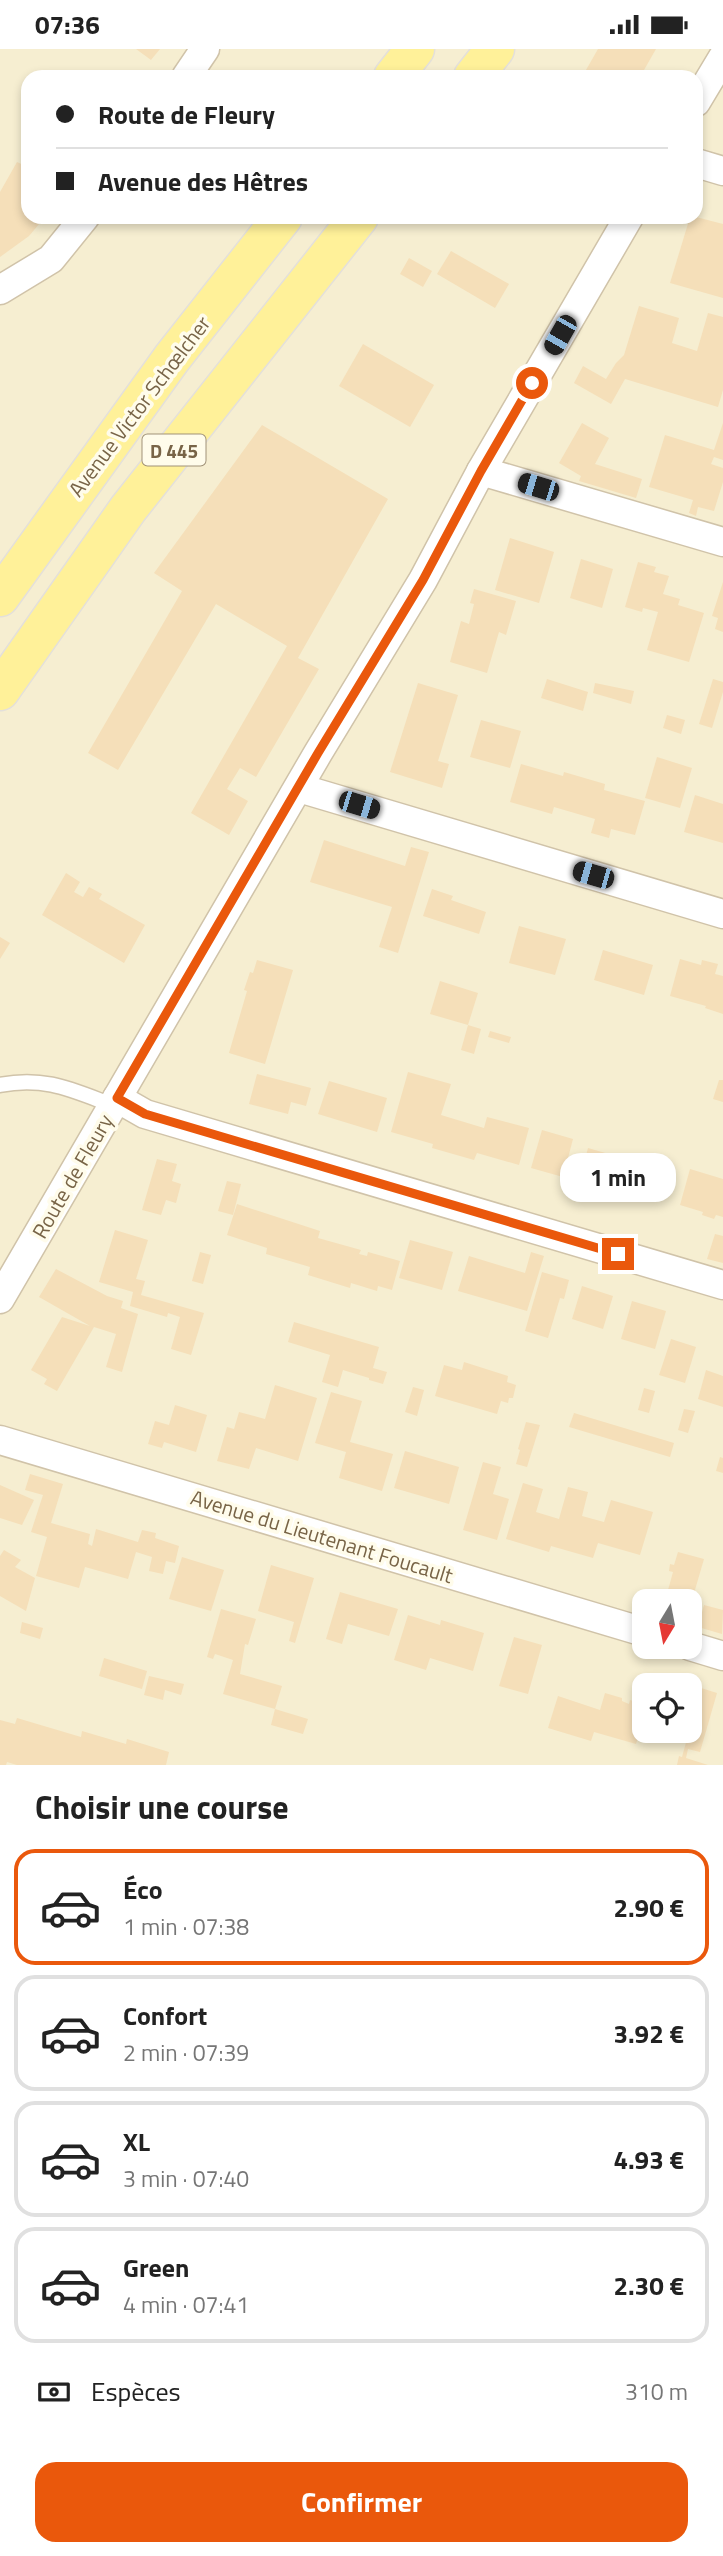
<!DOCTYPE html>
<html lang="fr">
<meta charset="utf-8">
<style>
body{margin:0;font-family:"Titillium Web",sans-serif;background:#f2f2f2;color:#222;height:100vh;display:flex;flex-direction:column;font-size:26px;white-space:nowrap}
*{box-sizing:border-box;margin:0}
p{font-size:23px;color:#767676}
.icon{flex:none;width:38px;height:38px;fill:none;stroke:currentColor;stroke-width:2;stroke-linecap:round;stroke-linejoin:round}
.map{position:relative;height:1716px;overflow:hidden}
.side{display:flex;flex-direction:column;background:#fff;flex:1}
.side>*{flex:none}
.hud{position:absolute;left:21px;top:21px;width:682px;height:154px;border-radius:21px;box-shadow:0 4px 10px #0003;display:grid;align-content:center;height:154px;padding:0 35px;background:#fff}
.needle{width:46px;rotate:190deg}
.buttons{position:absolute;left:632px;top:1540px;display:grid;gap:14px}
.buttons a{display:grid;place-items:center;width:70px;height:70px;border-radius:14px;background:#fff;box-shadow:0 4px 10px #0003;font-size:35px}
.end{position:absolute;width:32px;height:32px;margin:-16px;border:9px solid #ea580c;background:#fff;box-shadow:0 0 0 4px #fff}
.from{border-radius:50%}
.bubble{position:absolute;height:49px;border-radius:21px;background:#fff;box-shadow:0 4px 10px #0003;font-size:23px;font-weight:700;line-height:49px;text-align:center}
.car{position:absolute;width:21px;height:42px;margin:-21px -10px;border-radius:9px;box-shadow:0 0 5px 2px #0007;background:linear-gradient(#222 24%,#8ab4d8 0 40%,#222 0 76%,#8ab4d8 0 86%,#222 0)}
.hud b{display:flex;align-items:center;gap:24px;height:66px;font-size:26px}
.hud b+b{border-top:2px solid #e0e0e0}
.hud i{width:18px;height:18px;background:#222}
ul{padding:0;list-style:none}
li{display:flex;align-items:center;gap:21px;height:116px;margin:0 14px 10px;padding:0 21px;border:4px solid #e0e0e0;border-radius:21px}
li div{flex:1}
li b{display:block;font-size:26px}
li em{font-style:normal;font-weight:700}
li.active{border-color:#ea580c}
li>.icon{width:63px;height:63px;stroke-width:1.5}
h2{padding:0 35px;font-size:32px;line-height:84px}
.pay{display:flex;align-items:center;gap:18px;height:77px;padding:0 35px;font-size:26px}
.pay p{margin-inline-start:auto}
.action{display:flex;gap:14px;margin-top:auto;padding:14px 35px}
.action a{flex:1;height:80px;border-radius:21px;background:#ea580c;color:#fff;font-size:28px;font-weight:700;line-height:80px;text-align:center}
.status{display:flex;justify-content:space-between;align-items:center;height:49px;padding:0 35px;background:#fff;direction:ltr}
.status svg{height:19px;fill:currentColor}
.map>svg:first-child{display:block}
</style>
<div class="status"><b>07:36</b><svg viewBox="0 0 49 12"><path d="M0 12V9h3v3zM5 12V6h3v6zM10 12V3h3v9zM15 12V0h3v12zM26 1h20v11H26zM47 4h2v5h-2z"/></svg></div>
<div class="map">
<svg width="723" height="1716" viewBox="0 0 723 1716">
<rect width="100%" height="100%" fill="#fefae3"/>
<path fill="#f6eed1" fill-rule="evenodd" d="M0 0H723V1716H0ZM28 28H696V168H28ZM644 1552H690V1598H644ZM644 1636H690V1682H644Z"/>
<g fill="#f5dfb9">
<path d="M136 0H160L151 11Z"/>
<path d="M598 0H656L640 28H582Z"/>
<path d="M17 113 28 118V168H45L29 187 0 208V143Z"/>
<path d="M690 168H696L723 175V249L670 234Z"/>
<path d="M451 202 509 235 495 259 437 225Z"/>
<path d="M409 209 432 222 423 238 400 225Z"/>
<path d="M639 257 679 269 672 294 697 302 708 264 723 268V341L718 358 625 330 611 355 574 334 583 317 606 330 616 314 624 306Z"/>
<path d="M363 295 434 336 410 378 339 337Z"/>
<path d="M582 374 609 389 595 415 642 430 636 449 579 432 581 427 559 414Z"/>
<path d="M723 374V411L714 408 711 415 723 419V433L714 462 698 458 696 467 689 464 693 451 649 438 665 386 714 401Z"/>
<path d="M262 376 388 450 298 609 319 620 256 728 240 719 227 740 248 752 229 786 191 764 287 597 216 555 118 721 88 704 182 542 154 524Z"/>
<path d="M510 489 554 503 539 554 495 541Z"/>
<path d="M581 510 613 520 602 559 570 549Z"/>
<path d="M638 513 656 518 654 523 669 527 663 545 680 550 678 556 704 564 689 613 647 601 658 563 643 559 642 563 625 558Z"/>
<path d="M723 533V583L715 580 718 569 712 567Z"/>
<path d="M474 540 516 552 506 586 499 583 487 624 450 613 461 572 469 575 474 555 470 554Z"/>
<path d="M547 630 588 643 583 662 541 649Z"/>
<path d="M713 630 723 633V643L712 679 699 675Z"/>
<path d="M418 634 458 646 438 712 449 715 442 739 390 723Z"/>
<path d="M595 634 634 642 631 655 593 644Z"/>
<path d="M667 666 685 671 681 685 663 679Z"/>
<path d="M481 671 521 682 510 719 470 708Z"/>
<path d="M657 708 692 719 680 759 645 749Z"/>
<path d="M521 715 563 727 564 723 605 735 604 741 645 752 635 786 611 780 609 789 591 784 595 770 554 758 552 765 510 753Z"/>
<path d="M695 746 723 755V794L684 783Z"/>
<path d="M324 791 405 817 411 798 429 803 398 904 379 898 392 858 310 833Z"/>
<path d="M66 824 80 833 74 843 83 848 89 838 102 845 99 850 145 876 124 914 42 866Z"/>
<path d="M432 840 453 847 451 851 486 863 479 885 423 867Z"/>
<path d="M519 877 566 890 555 926 509 914Z"/>
<path d="M0 888 10 894 0 910Z"/>
<path d="M603 901 653 916 644 946 594 931Z"/>
<path d="M680 910 701 916 702 911 718 915 715 925 723 927V965L705 959 706 957 670 947Z"/>
<path d="M257 911 293 921 265 1015 229 1004 247 942 244 941 250 923 253 924Z"/>
<path d="M440 932 478 944 468 976 481 980 474 1005 461 1001 468 976 430 965Z"/>
<path d="M490 982 511 988 509 994 488 988Z"/>
<path d="M408 1023 451 1035 441 1066 484 1079 487 1068 529 1079 519 1116 477 1104 474 1111 432 1099 433 1095 391 1083Z"/>
<path d="M257 1025 311 1039 306 1057 291 1053 288 1065 249 1055Z"/>
<path d="M719 1031H723V1053L713 1050Z"/>
<path d="M329 1032 387 1049 377 1083 318 1065Z"/>
<path d="M542 1081 573 1090 563 1128 531 1119Z"/>
<path d="M588 1099 640 1114 631 1150 600 1141 598 1145 577 1139Z"/>
<path d="M157 1110 177 1115 172 1132 181 1135 176 1154 166 1151 161 1166 142 1161Z"/>
<path d="M690 1120 723 1130V1168L716 1166 714 1170 702 1166 703 1163 680 1156Z"/>
<path d="M227 1132 241 1135 233 1166 218 1162Z"/>
<path d="M237 1155 320 1182 318 1189 361 1201 359 1205 367 1207 368 1203 400 1212 392 1241 378 1237 377 1242 351 1234 350 1239 308 1226 310 1218 266 1205 267 1199 227 1186Z"/>
<path d="M115 1181 148 1191 136 1230 145 1232 141 1246 204 1264 191 1306 171 1300 180 1268 168 1264 167 1268 130 1257 133 1243 99 1233Z"/>
<path d="M715 1185 723 1187V1214L707 1210Z"/>
<path d="M410 1191 453 1203 442 1241 399 1229Z"/>
<path d="M200 1203 211 1206 203 1235 192 1232Z"/>
<path d="M531 1203 544 1207 527 1262 458 1242 469 1207 525 1224Z"/>
<path d="M56 1220 107 1247 123 1252 121 1259 138 1265 122 1323 106 1318 116 1285 94 1278 57 1342 44 1335 47 1330 31 1321 62 1268 90 1277 39 1248Z"/>
<path d="M542 1223 569 1231 564 1250 560 1249 548 1289 525 1282Z"/>
<path d="M582 1237 613 1247 603 1280 572 1270Z"/>
<path d="M632 1252 666 1262 655 1300 621 1290Z"/>
<path d="M294 1273 379 1298 373 1319 387 1323 383 1335 369 1331V1329L343 1321 338 1338 322 1333 330 1306 288 1293Z"/>
<path d="M671 1290 696 1298 685 1334 659 1326Z"/>
<path d="M464 1313 508 1327 507 1333 516 1336 513 1349H509L508 1354 501 1352 497 1365 435 1347 444 1316 462 1321Z"/>
<path d="M706 1321 723 1327V1358L698 1350Z"/>
<path d="M275 1336 317 1349 298 1412 256 1399 249 1420 217 1412 227 1378 234 1380 239 1363 265 1370Z"/>
<path d="M413 1338 424 1341 417 1367 405 1363Z"/>
<path d="M644 1339 655 1342 649 1364 638 1361Z"/>
<path d="M331 1343 362 1352 350 1393 393 1405 382 1442 339 1429 346 1403 315 1394Z"/>
<path d="M175 1356 207 1366 196 1403 164 1393 162 1399 148 1395 155 1372 169 1376Z"/>
<path d="M684 1360 695 1362 688 1384 678 1381Z"/>
<path d="M574 1364 674 1394 670 1408 569 1378Z"/>
<path d="M526 1373 540 1376 527 1418 516 1415 520 1401 518 1400Z"/>
<path d="M405 1402 459 1418 449 1455 394 1439Z"/>
<path d="M720 1408 723 1409V1424L716 1422Z"/>
<path d="M483 1413 501 1418 493 1445 509 1450 497 1491 463 1481Z"/>
<path d="M30 1425 63 1435 51 1474 90 1485 88 1495 92 1497 96 1480 138 1493 142 1481 156 1484 155 1489 179 1497 175 1514 166 1512 163 1525 149 1522 152 1508 136 1503 128 1530 85 1518 79 1539 36 1527 47 1488 31 1483 43 1446 25 1441Z"/>
<path d="M523 1434 543 1440 536 1463 559 1470 568 1438 588 1443 582 1467 604 1473 611 1451 653 1463 640 1506 598 1494 593 1509 551 1497 549 1503 506 1490Z"/>
<path d="M0 1436 34 1451 22 1476 0 1469Z"/>
<path d="M4 1501 21 1511 15 1518 35 1529 26 1562 0 1547V1507Z"/>
<path d="M678 1503 704 1510 690 1558V1552H665L673 1523 669 1522 670 1515 674 1516Z"/>
<path d="M182 1508 224 1521 211 1562 169 1550Z"/>
<path d="M271 1516 314 1529 295 1594 289 1592 294 1573 258 1562Z"/>
<path d="M340 1543 398 1560 389 1587 348 1575 342 1595 326 1590Z"/>
<path d="M704 1556 723 1561 722 1585 698 1578Z"/>
<path d="M221 1560 256 1570 248 1596 245 1595 240 1625 282 1637 275 1660 223 1645 233 1611 215 1605 213 1610 207 1608Z"/>
<path d="M408 1566 440 1576 441 1571 484 1584 473 1622 430 1609 426 1621 394 1611Z"/>
<path d="M22 1573 43 1579 40 1590 20 1584Z"/>
<path d="M514 1588 542 1596 528 1645 499 1637Z"/>
<path d="M104 1609 147 1622 142 1640 99 1627Z"/>
<path d="M149 1627 184 1635 181 1646 165 1641 163 1651 144 1646Z"/>
<path d="M701 1639 717 1644 700 1703 688 1700 686 1709 708 1716H677L679 1707 682 1708Z"/>
<path d="M605 1644 622 1649V1652L629 1655 630 1651 644 1655V1669L636 1695 594 1683 591 1692 548 1679 558 1647 600 1661Z"/>
<path d="M275 1660 308 1670 303 1685 271 1676Z"/>
<path d="M17 1669 81 1688 82 1682 126 1695 127 1690 169 1703 166 1716H17L7 1713 6 1716H0V1671L15 1675Z"/>
</g>
<g fill="none" stroke-linecap="round" stroke-linejoin="round">
<defs>
<path id="lane" d="M0 1036C44 1027 72 1041 112 1056"/>
<g id="street">
<path d="M186 28 205 0"/>
<path d="M696 53 723 8"/>
<path d="M696 114 723 122"/>
<path d="M0 241 51 210 85 168"/>
<path d="M481 422 723 493"/>
<path d="M299 739 723 865"/>
<path d="M117 1049 145 1065 723 1236"/>
<path d="M0 1250 318 704 423 531 481 422 629 168"/>
<path d="M0 1391 644 1583"/>
<path d="M690 1597 723 1607"/>
</g>
<g id="primary">
<path d="M393 28 415 0"/>
<path d="M473 28 495 0"/>
<path d="M0 548 172 309 283 168"/>
<path d="M0 642 128 460 359 168"/>
</g>
</defs>
<use href="#lane" stroke="#d0c3a9" stroke-width="17"/>
<use href="#street" stroke="#d0c3a9" stroke-width="31"/>
<use href="#primary" stroke="#e4e0da" stroke-width="41"/>
<use href="#lane" stroke="#fff" stroke-width="14"/>
<use href="#street" stroke="#fff" stroke-width="28"/>
<use href="#primary" stroke="#fff199" stroke-width="38"/>
</g>
<g fill="none" stroke-linecap="round" stroke-linejoin="round">
<path stroke="#ea580c" stroke-width="9" d="M532 334 481 422 423 531 318 704 117 1049 145 1065 618 1205"/>
</g>
<g text-anchor="middle" dominant-baseline="central" stroke-width="7" stroke-linejoin="round" paint-order="stroke">
<rect fill="#fffceb" stroke="#a09278" stroke-width="2" x="142.5" y="385.5" width="63" height="31" rx="5"/>
<g font-size="19" font-weight="bold" fill="#786447">
<text x="174" y="401">D 445</text>
</g>
<g font-size="21" fill="#786447" stroke="#fffceb">
<text transform="translate(139 357) rotate(-53)">Avenue Victor Schœlcher</text>
<text transform="translate(72 1127) rotate(-60)">Route de Fleury</text>
<text transform="translate(322 1487) rotate(17)">Avenue du Lieutenant Foucault</text>
</g>
</g>
</svg>
<div class="buttons">
<a><svg class="needle" viewBox="-14 -14 28 28"><path d="M0-13l5 13h-10z" fill="#e53935"/><path d="M0 13l5-13h-10z" fill="#767676"/></svg></a>
<a><svg class="icon" aria-label="locate" viewBox="0 0 24 24"><circle cx="12" cy="12" r="6"/><path d="M12 2v4M12 18v4M2 12h4M18 12h4"/></svg></a>
</div>
<i class="end from" style="left:532px;top:334px"></i>
<i class="end" style="left:618px;top:1205px"></i>
<div class="bubble" style="left:560px;top:1104px;width:116px">1 min</div>
<i class="car" style="left:560px;top:286px;rotate:210deg"></i>
<i class="car" style="left:538px;top:438px;rotate:287deg"></i>
<i class="car" style="left:359px;top:756px;rotate:107deg"></i>
<i class="car" style="left:593px;top:826px;rotate:286deg"></i>
<div class="hud">
<b><i class="from"></i>Route de Fleury</b>
<b><i></i>Avenue des Hêtres</b>
</div>
</div>
<section class="side">
<h2>Choisir une course</h2>
<ul>
<li class="active"><svg class="icon" aria-label="car" viewBox="0 0 24 24"><path d="M5 17H2v-5l4-1 3-4h7l3 4 3 1v5h-3M9 17h6M6 11h13"/><circle cx="7" cy="17" r="2"/><circle cx="17" cy="17" r="2"/></svg><div><b>Éco</b><p>1 min · 07:38</p></div><em>2.90 €</em></li>
<li><svg class="icon" aria-label="car" viewBox="0 0 24 24"><path d="M5 17H2v-5l4-1 3-4h7l3 4 3 1v5h-3M9 17h6M6 11h13"/><circle cx="7" cy="17" r="2"/><circle cx="17" cy="17" r="2"/></svg><div><b>Confort</b><p>2 min · 07:39</p></div><em>3.92 €</em></li>
<li><svg class="icon" aria-label="car" viewBox="0 0 24 24"><path d="M5 17H2v-5l4-1 3-4h7l3 4 3 1v5h-3M9 17h6M6 11h13"/><circle cx="7" cy="17" r="2"/><circle cx="17" cy="17" r="2"/></svg><div><b>XL</b><p>3 min · 07:40</p></div><em>4.93 €</em></li>
<li><svg class="icon" aria-label="car" viewBox="0 0 24 24"><path d="M5 17H2v-5l4-1 3-4h7l3 4 3 1v5h-3M9 17h6M6 11h13"/><circle cx="7" cy="17" r="2"/><circle cx="17" cy="17" r="2"/></svg><div><b>Green</b><p>4 min · 07:41</p></div><em>2.30 €</em></li>
</ul>
<div class="pay"><svg class="icon" aria-label="cash" viewBox="0 0 24 24"><path d="M3 7h18v10H3z"/><circle cx="12" cy="12" r="2"/></svg>Espèces<p>310 m</p></div>
<div class="action"><a>Confirmer</a></div>
</section>
